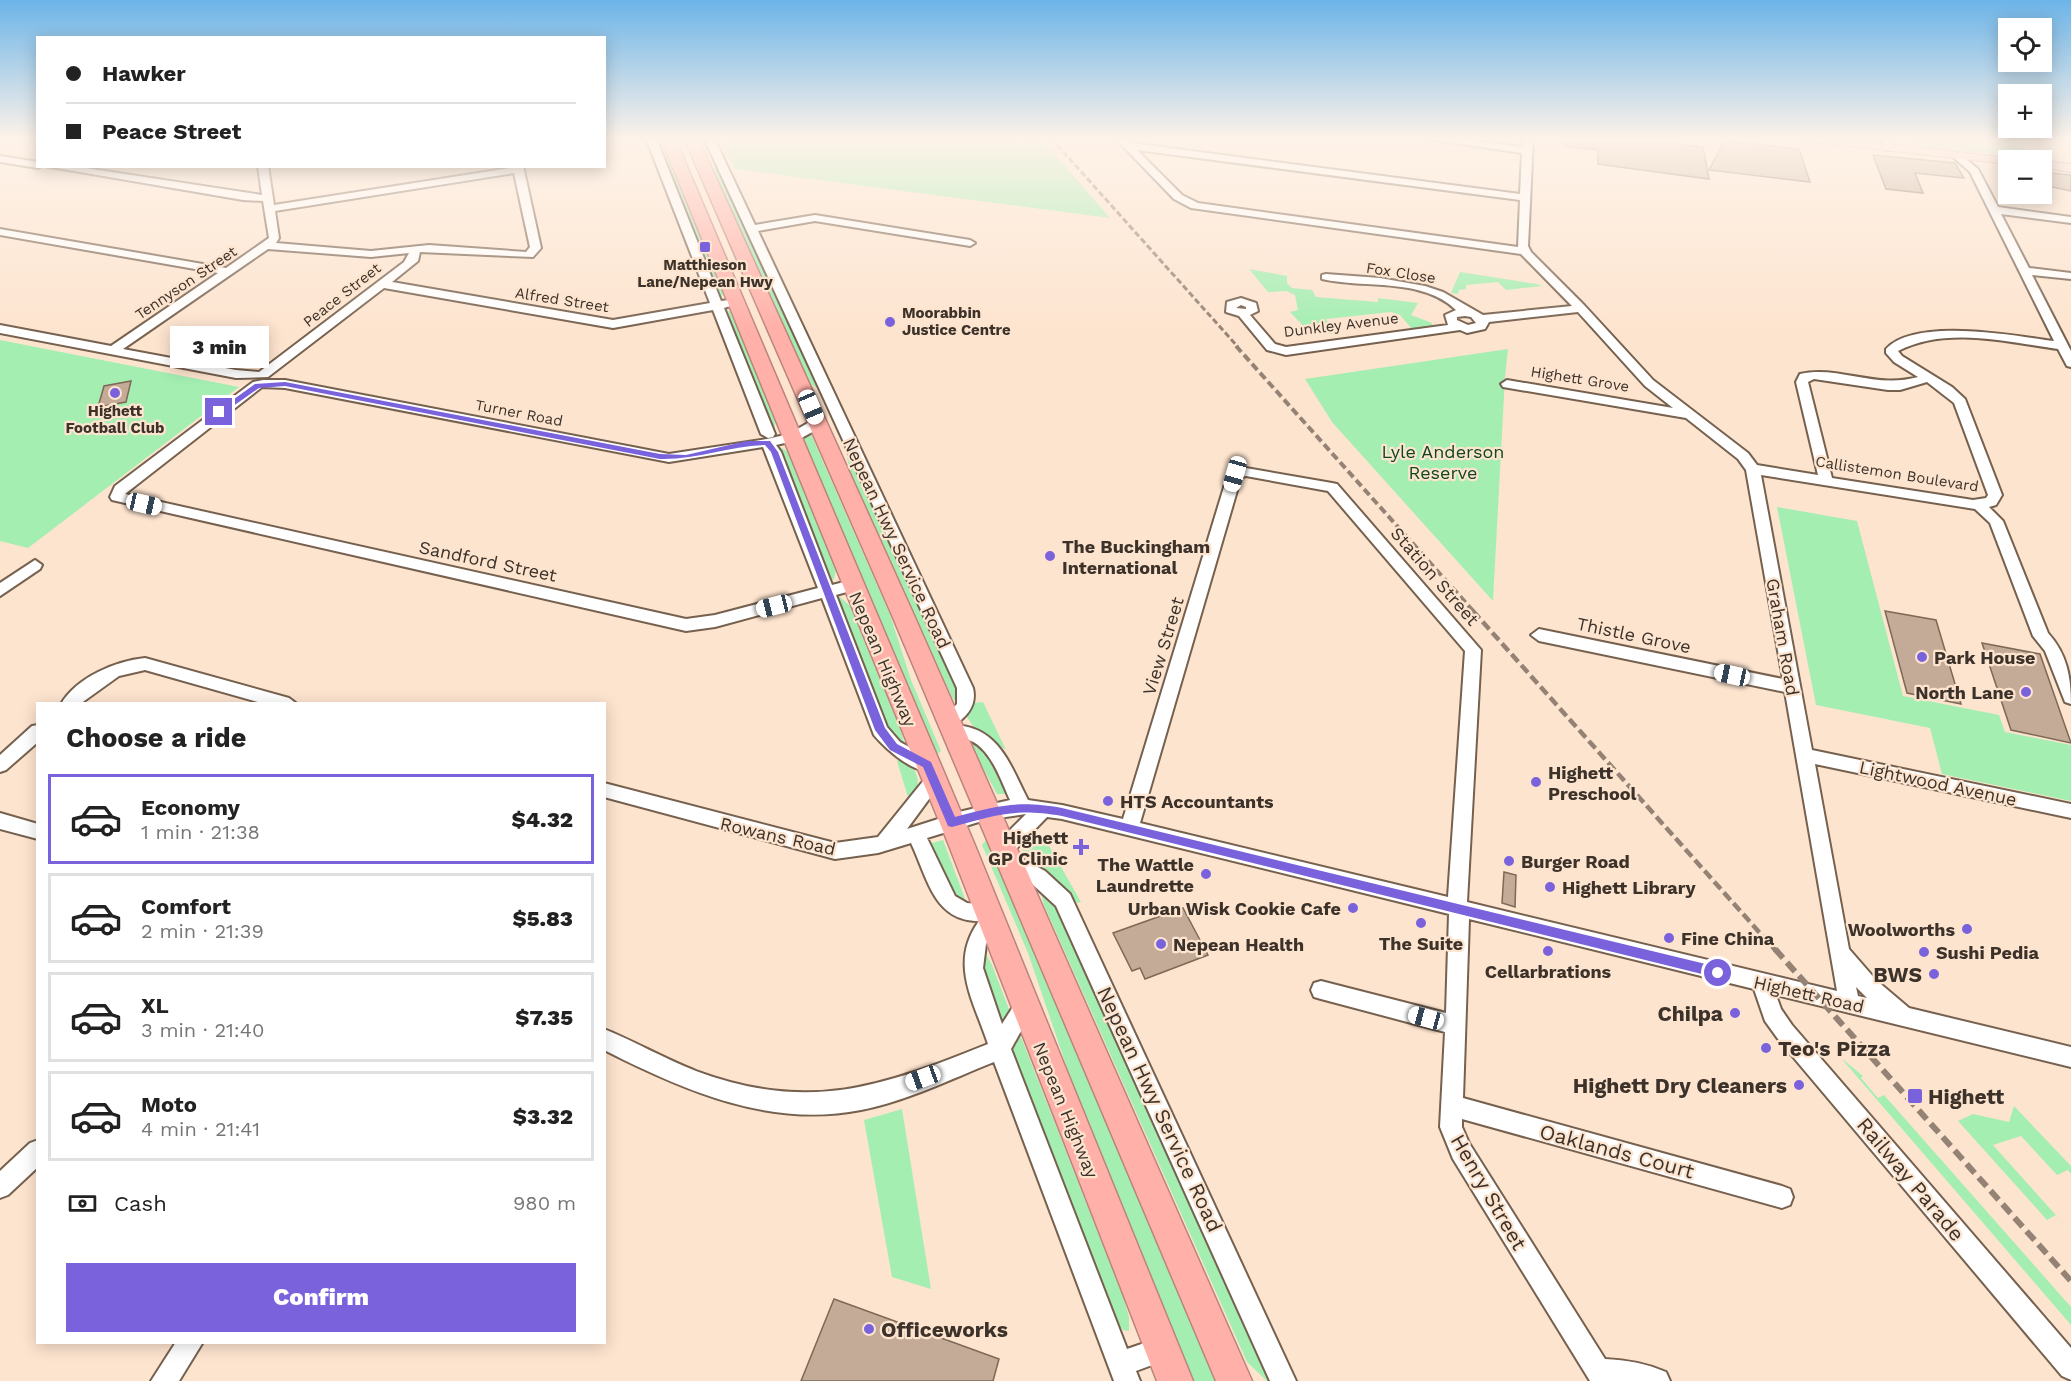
<!DOCTYPE html>
<meta charset="utf-8">
<style>
body{margin:0;font-family:"Work Sans",sans-serif;background:#f6f6f6;color:#222;height:100vh;display:flex;flex-direction:column;font-size:22px;white-space:nowrap}
*{box-sizing:border-box;margin:0}
p{font-size:20px;color:#767676}
.icon{flex:none;width:33px;height:33px;fill:none;stroke:currentColor;stroke-width:2;stroke-linecap:round;stroke-linejoin:round}
.map{position:relative;flex:1;overflow:hidden}
.drawer{position:absolute;left:36px;top:702px;width:570px;height:642px;display:flex;flex-direction:column;background:#fff;border-radius:0px;box-shadow:0 3px 15px #0003}
.drawer>*{flex:none}
.hud{position:absolute;left:36px;top:36px;width:570px;height:132px;border-radius:0px;box-shadow:0 3px 15px #0003;display:grid;align-content:center;height:132px;padding:0 30px;background:#fff}
.fabs{position:absolute;left:1998px;top:18px;display:grid;gap:12px}
.fabs a{display:grid;place-items:center;width:54px;height:54px;border-radius:0px;background:#fff;box-shadow:0 3px 15px #0003;font-size:30px}
.end{position:absolute;width:27px;height:27px;margin:-14px;border:8px solid #7a62dd;background:#fff;box-shadow:0 0 0 3px #fff}
.from{border-radius:50%}
.bubble{position:absolute;height:42px;border-radius:0px;background:#fff;box-shadow:0 3px 15px #0003;font-size:20px;font-weight:800;line-height:42px;text-align:center}
.car{position:absolute;width:18px;height:36px;margin:-18px -9px;border-radius:8px;box-shadow:0 0 4px 2px #0007;background:linear-gradient(#fff 24%,#345 0 40%,#fff 0 76%,#345 0 86%,#fff 0)}
.hud b{display:flex;align-items:center;gap:21px;height:57px;font-size:22px}
.hud b+b{border-top:2px solid #e0e0e0}
.hud i{width:15px;height:15px;background:#222}
ul{padding:0;list-style:none}
li{display:flex;align-items:center;gap:18px;height:90px;margin:0 12px 9px;padding:0 18px;border:3px solid #e0e0e0;border-radius:0px}
li div{flex:1}
li b{display:block;font-size:22px}
li em{font-style:normal;font-weight:800}
li.on{border-color:#7a62dd}
li>.icon{width:54px;height:54px;stroke-width:1.5}
h2{padding:0 30px;font-size:27px;line-height:72px}
.pay{display:flex;align-items:center;gap:15px;height:66px;padding:0 30px;font-size:22px}
.pay p{margin-inline-start:auto}
.cta{display:flex;gap:12px;margin-top:auto;padding:12px 30px}
.cta a{flex:1;height:69px;border-radius:0px;background:#7a62dd;color:#fff;font-size:24px;font-weight:800;line-height:69px;text-align:center}
.map>svg:first-child{display:block}
</style>
<div class="map">
<svg width="2071" height="1381" viewBox="0 0 2071 1381">
<rect width="100%" height="100%" fill="#fde4cf"/>
<g fill="#a4eeb2">
<path d="M655 138H660L724 292 721 299Z"/>
<path d="M719 138H1041L1110 218 735 169Z"/>
<path d="M1901 138H2017L2029 158 1910 145 1903 142Z"/>
<path d="M716 167 812 374 826 394 811 384 807 377 713 168Z"/>
<path d="M1249 269 1287 276V283L1292 288 1312 290 1316 297 1378 302V298L1418 303 1411 315 1432 323 1433 328 1413 330 1400 315 1391 312 1326 319 1335 334 1310 333 1290 312 1298 310 1295 295 1287 291 1268 292Z"/>
<path d="M1460 272 1537 284 1542 286 1506 290 1498 282 1466 285V289L1459 290 1458 294 1451 293Z"/>
<path d="M725 310 732 312 776 421 774 429Z"/>
<path d="M0 340 239 387 28 548 0 541Z"/>
<path d="M1508 349 1505 377 1493 601 1332 422 1305 379Z"/>
<path d="M810 432 890 615 911 680 941 751 939 753H936L807 450 803 439Z"/>
<path d="M778 446 789 452 793 461 836 570 834 579 830 581 775 447Z"/>
<path d="M847 457 853 462 959 696 958 701 956 702 952 697 851 477Z"/>
<path d="M1777 507 1857 521 1903 696 1999 715 2005 732 2071 745V801L1942 774 1930 728 1816 705Z"/>
<path d="M840 597 850 606 901 732 904 742 903 746 886 728 837 598Z"/>
<path d="M983 702 1006 750 973 726 967 717 972 703Z"/>
<path d="M973 741 984 751 1007 794H997L972 748Z"/>
<path d="M904 757C922 776 920 784 911 807L897 761Z"/>
<path d="M1026 833 1044 837 1081 902 1077 903C1070 895 1063 886 1054 878 1039 866 1023 863 1020 841Z"/>
<path d="M987 839 1216 1381H1193L1079 1103 1028 953 982 845Z"/>
<path d="M943 840 967 904 964 905 948 887 935 852 928 844Z"/>
<path d="M1040 889 1058 909 1273 1381H1267L1247 1362 1044 905Z"/>
<path d="M982 947 992 965 1012 1017 1004 1029 983 978Z"/>
<path d="M1019 1032 1124 1299 1129 1317V1331L1123 1330 1116 1321 1007 1040Z"/>
<path d="M1841 1058 1863 1076 1861 1078 1878 1098 1884 1095 2071 1307V1325Z"/>
<path d="M2014 1106 2071 1166V1174L2068 1170 2057 1175 2021 1136 1993 1145 2071 1232 2056 1215 2047 1220 1958 1121 1973 1114 2009 1122Z"/>
<path d="M902 1109 931 1289 892 1277 864 1120Z"/>
</g>
<g fill="#c3ab98" stroke="#7e6856" stroke-width="1.5">
<path d="M1564 138H1677L1678 144 1703 147 1709 179 1598 164V150L1564 146Z"/>
<path d="M1729 141 1799 149 1810 182 1709 170 1724 142Z"/>
<path d="M1873 155 1955 163 1964 178 1915 173 1923 193 1886 189Z"/>
<path d="M2042 172 2071 175V191L2042 185Z"/>
<path d="M131 381 126 402 98 407 104 386Z"/>
<path d="M1885 611 1936 620 1961 704 1907 693Z"/>
<path d="M1982 643 2040 654 2071 743 2011 730Z"/>
<path d="M1504 872 1516 875 1515 907 1502 903Z"/>
<path d="M1183 908 1208 955 1145 979 1140 968 1132 971 1113 933Z"/>
<path d="M834 1299 999 1359 993 1381H801Z"/>
</g>
<g fill="none" stroke-linecap="round" stroke-linejoin="round">
<defs>
<g id="minor">
<path d="M646 138H656L721 301 737 299 743 302 724 308 775 434 773 437 768 438 761 434 713 310 613 328 384 288 268 377 236 378 0 333V325L111 346 218 273 0 235V229L226 268 269 238 263 201 243 200 45 166H72L262 195 258 166H268L274 205 523 166 541 248 533 257 420 252 418 261 392 282 613 320 710 303ZM514 173 530 247 526 252 429 245 371 251 276 243 279 238 275 211ZM268 249 371 257 409 253 404 262 259 372 236 370 123 349Z"/>
<path d="M704 138H714L755 225 815 215 970 240 975 243 970 246 815 221 758 231 973 688C977 705 968 716 954 725 999 727 1010 765 1028 800L1062 805 1123 819 1228 474 1230 471 1246 468 1332 483 1337 484 1481 650 1467 902 1837 991 1785 692 1539 641 1531 635 1539 629 1783 679 1746 470 1738 459 1686 418 1503 387 1501 384 1507 380 1673 408 1645 386 1578 312 1489 322 1485 329 1467 333 1460 330 1286 355 1267 350 1239 316 1226 312 1227 302 1241 298 1256 303 1258 311 1250 315 1275 344 1286 347 1448 325 1445 315 1456 310C1422 277 1365 289 1322 279V275L1326 274 1380 278 1425 286 1443 292 1483 315 1572 306 1521 254 1191 208 1174 199 1115 138H1125L1131 143 1520 194 1522 153 1420 138H1449L1523 147V138H1533L1528 246 1531 252 1584 305 1653 380 1748 453 1757 465 1818 475 1796 382 1800 374C1838 365 1874 389 1918 377L1894 362 1886 353V349C1916 317 2014 336 2054 341L1970 172 1953 157V153H1959L1978 169 1998 207 2071 217V223L2001 214 2029 268 2071 273V279L2032 275 2071 351V367L2067 366 2058 349C2007 342 1946 326 1898 351L1902 356 1952 387 1965 399 2002 495 1996 505 1989 507 2003 521 2048 633C2067 654 2071 677 2071 704L2065 702 2045 651 2033 636 1990 523 1975 509 1761 475 1812 750 2071 804V818L1815 764 1849 949 1876 980 1909 1008 2071 1047V1067L1776 995 1781 1009 1792 1025 2071 1348V1380L2062 1376 1778 1039 1765 1021 1754 989 1469 919 1463 1098 1782 1186 1790 1189 1793 1197 1790 1205 1782 1208 1462 1119V1127L1469 1143 1605 1359C1627 1360 1645 1363 1666 1372L1670 1381H1590L1453 1159 1440 1127 1445 1032 1321 999 1314 997 1311 990 1314 983 1321 981 1446 1013 1449 914 1062 819 1047 817 1012 853 1045 871 1070 894 1296 1381H1270L1056 906 1031 883 1002 866 1000 860 1002 856 995 849 997 843 1026 814 985 820 927 838 955 896 967 903 994 906 1001 920 986 944 983 968 1002 1024 1018 999 1025 996 1032 999 1035 1006 1011 1049 1127 1349 1162 1337 1171 1340 1174 1349 1171 1358 1136 1371 1140 1381H1114L994 1062C951 1079 907 1101 861 1110 770 1128 685 1091 604 1050V1029C636 1042 665 1059 696 1071 810 1113 881 1087 988 1044 973 999 949 963 979 921 934 921 928 879 911 843L878 853 835 859 604 797V783L835 843 878 837 928 775 934 773 940 775 943 780 907 829 963 811 1010 800C1001 781 990 745 966 739 960 738 953 739 947 737L944 732 947 727 940 721 957 704V688ZM1137 150 1520 200 1518 247 1198 203 1182 195ZM1241 305 1246 307V309L1236 308ZM1465 316 1471 317 1476 323 1468 325 1457 320V317ZM1814 379 1888 390H1900L1927 382 1954 403 1988 495 1986 498 1973 500 1832 478 1808 382ZM1246 476 1328 491 1465 651 1448 897 1140 823 1241 477ZM1856 987 1867 998 1858 996Z"/>
<path d="M1881 138H1891L1893 150H1887Z"/>
<path d="M0 156 38 162V166H42L38 168 0 162Z"/>
<path d="M263 380H285L669 454 767 439 789 434 813 420H823V426L798 440 776 445 781 452 832 585 852 580 860 585 857 589 836 595 887 727 900 742 933 760 936 765 933 770C915 776 885 748 874 735L822 598 715 627 686 631 112 500 110 497 115 486 253 382ZM262 387 285 388 669 462 763 447 818 588 715 615 686 619 125 494Z"/>
<path d="M35 560 42 565 40 569 0 596V583Z"/>
<path d="M145 658 289 698 297 704H265L145 670 119 676 80 704H61C77 677 116 661 145 658Z"/>
<path d="M38 725V742L6 770 0 772V755L32 726Z"/>
<path d="M0 813 38 824V839L0 829Z"/>
<path d="M38 1140V1167L8 1195 0 1198V1171L30 1143Z"/>
<path d="M176 1342H203L179 1381H151Z"/>
</g>
<g id="major">
<path d="M1798 138H1835L2008 158 2013 160H2008V164L1804 141Z"/>
<path d="M2042 161 2071 164V172L2042 168Z"/>
</g>
<g id="highway">
<path d="M661 138H675L974 843 1193 1381H1157L948 843Z"/>
<path d="M684 138H698L913 613 1252 1381H1216L891 613Z"/>
</g>
</defs>
<use href="#minor" stroke="#76604e" stroke-width="4"/>
<use href="#major" stroke="#bb847c" stroke-width="2"/>
<use href="#highway" stroke="#bb847c" stroke-width="3"/>
<use href="#minor" fill="#fff" fill-rule="evenodd"/>
<use href="#major" fill="#ffd0cb" fill-rule="evenodd"/>
<use href="#highway" fill="#ffb0a8" fill-rule="evenodd"/>
<path stroke="#948375" stroke-width="3" stroke-dasharray="6 3" stroke-linecap="butt" d="M1051 138 1238 347"/>
<path stroke="#948375" stroke-width="4" stroke-dasharray="8 4" stroke-linecap="butt" d="M1236 346 1475 613"/>
<path stroke="#948375" stroke-width="4.5" stroke-dasharray="10 4.5" stroke-linecap="butt" d="M1473 611 1776 951"/>
<path stroke="#948375" stroke-width="6" stroke-dasharray="12 6" stroke-linecap="butt" d="M1775 949 2071 1281"/>
</g>
<linearGradient id="sky" x2="0" y2="1"><stop stop-color="#6cb4e8"/><stop offset="0.42" stop-color="#fef3e9"/><stop offset="1" stop-color="#fef3e9" stop-opacity="0"/></linearGradient>
<rect width="2071" height="331" fill="url(#sky)"/>
<path fill="#7a62dd" d="M285 382 660 454 686 455 747 441H770L778 452 885 728 897 744 931 762 955 817C998 806 1017 800 1062 808L1718 967 1724 973 1718 978 1062 816C1014 808 997 815 952 827L948 826 923 767 890 750 875 730 771 452 765 445C729 446 696 460 660 459L285 386 259 388 222 414 216 412 255 384Z"/>
<g fill="#7a62dd" stroke="#fde4cf" stroke-width="2">
<rect x="699" y="241" width="12" height="12" rx="3"/>
<circle cx="890" cy="322" r="6"/>
<circle cx="115" cy="393" r="6"/>
<circle cx="1050" cy="556" r="6"/>
<circle cx="1922" cy="657" r="6"/>
<circle cx="2026" cy="692" r="6"/>
<circle cx="1536" cy="782" r="6"/>
<circle cx="1108" cy="801" r="6"/>
<path d="M1078 838h6v6h6v6h-6v6h-6v-6h-6v-6h6z"/>
<circle cx="1509" cy="861" r="6"/>
<circle cx="1206" cy="874" r="6"/>
<circle cx="1550" cy="887" r="6"/>
<circle cx="1353" cy="908" r="6"/>
<circle cx="1421" cy="923" r="6"/>
<circle cx="1967" cy="929" r="6"/>
<circle cx="1669" cy="938" r="6"/>
<circle cx="1161" cy="944" r="6"/>
<circle cx="1548" cy="951" r="6"/>
<circle cx="1924" cy="952" r="6"/>
<circle cx="1934" cy="974" r="6"/>
<circle cx="1735" cy="1013" r="6"/>
<circle cx="1766" cy="1048" r="6"/>
<circle cx="1799" cy="1085" r="6"/>
<rect x="1907" y="1088" width="16" height="16" rx="3"/>
<circle cx="869" cy="1329" r="6"/>
</g>
<g text-anchor="middle" dominant-baseline="central" stroke-width="4.5" stroke-linejoin="round" paint-order="stroke">
<g font-size="15" font-weight="bold" fill="#3c322a" stroke="#fde4cf">
<text x="705" y="265">Matthieson<tspan x="705" dy="17">Lane/Nepean Hwy</tspan></text>
<text x="902" y="313" text-anchor="start">Moorabbin<tspan x="902" dy="17">Justice Centre</tspan></text>
<text x="115" y="411">Highett<tspan x="115" dy="17">Football Club</tspan></text>
</g>
<g font-size="15" fill="#3c322a" stroke="#fde4cf">
<text transform="translate(1401 273) rotate(9)">Fox Close</text>
<text transform="translate(186 283) rotate(-34)">Tennyson Street</text>
<text transform="translate(342 295) rotate(-38)">Peace Street</text>
<text transform="translate(562 300) rotate(9)">Alfred Street</text>
<text transform="translate(1341 325) rotate(-7)">Dunkley Avenue</text>
<text transform="translate(1580 379) rotate(9)">Highett Grove</text>
<text transform="translate(519 413) rotate(11)">Turner Road</text>
<text transform="translate(1897 474) rotate(9)">Callistemon Boulevard</text>
</g>
<g font-size="18" fill="#0e4720" stroke="#fde4cf">
<text x="1443" y="451">Lyle Anderson<tspan x="1443" dy="21">Reserve</tspan></text>
</g>
<g font-size="18" fill="#3c322a" stroke="#fde4cf">
<text transform="translate(897 543) rotate(65)">Nepean Hwy Service Road</text>
<text transform="translate(488 561) rotate(12)">Sandford Street</text>
<text transform="translate(1435 576) rotate(49)">Station Street</text>
<text transform="translate(1634 635) rotate(12)">Thistle Grove</text>
<text transform="translate(1783 637) rotate(80)">Graham Road</text>
<text transform="translate(1163 646) rotate(-73)">View Street</text>
<text transform="translate(883 659) rotate(67)">Nepean Highway</text>
<text transform="translate(1938 783) rotate(12)">Lightwood Avenue</text>
<text transform="translate(778 836) rotate(13)">Rowans Road</text>
<text transform="translate(1809 994) rotate(13)">Highett Road</text>
<text transform="translate(1066 1110) rotate(68)">Nepean Highway</text>
</g>
<g font-size="18" font-weight="bold" fill="#3c322a" stroke="#fde4cf" text-anchor="start">
<text x="1062" y="546">The Buckingham<tspan x="1062" dy="21">International</tspan></text>
<text x="1934" y="657">Park House</text>
<text x="2014" y="692" text-anchor="end">North Lane</text>
<text x="1548" y="772">Highett<tspan x="1548" dy="21">Preschool</tspan></text>
<text x="1120" y="801">HTS Accountants</text>
<text x="1068" y="837" text-anchor="end">Highett<tspan x="1068" dy="21">GP Clinic</tspan></text>
<text x="1521" y="861">Burger Road</text>
<text x="1194" y="864" text-anchor="end">The Wattle<tspan x="1194" dy="21">Laundrette</tspan></text>
<text x="1562" y="887">Highett Library</text>
<text x="1341" y="908" text-anchor="end">Urban Wisk Cookie Cafe</text>
<text x="1955" y="929" text-anchor="end">Woolworths</text>
<text x="1681" y="938">Fine China</text>
<text x="1421" y="943" text-anchor="middle">The Suite</text>
<text x="1173" y="944">Nepean Health</text>
<text x="1936" y="952">Sushi Pedia</text>
<text x="1548" y="971" text-anchor="middle">Cellarbrations</text>
</g>
<g font-size="21" font-weight="bold" fill="#3c322a" stroke="#fde4cf" text-anchor="end">
<text x="1922" y="974">BWS</text>
<text x="1723" y="1013">Chilpa</text>
<text x="1778" y="1048" text-anchor="start">Teo's Pizza</text>
<text x="1787" y="1085">Highett Dry Cleaners</text>
<text x="1928" y="1096" text-anchor="start">Highett</text>
<text x="881" y="1329" text-anchor="start">Officeworks</text>
</g>
<g font-size="21" fill="#3c322a" stroke="#fde4cf">
<text transform="translate(1160 1109) rotate(65)">Nepean Hwy Service Road</text>
<text transform="translate(1617 1151) rotate(15)">Oaklands Court</text>
<text transform="translate(1911 1179) rotate(50)">Railway Parade</text>
<text transform="translate(1489 1192) rotate(60)">Henry Street</text>
</g>
</g>
</svg>
<div class="fabs">
<a><svg class="icon" aria-label="locate" viewBox="0 0 24 24"><circle cx="12" cy="12" r="6"/><path d="M12 2v4M12 18v4M2 12h4M18 12h4"/></svg></a>
<a>+</a>
<a>−</a>
</div>
<i class="end from" style="left:1718px;top:973px"></i>
<i class="end" style="left:219px;top:412px"></i>
<div class="bubble" style="left:170px;top:326px;width:99px">3 min</div>
<i class="car" style="left:811px;top:407px;rotate:157deg"></i>
<i class="car" style="left:1235px;top:474px;rotate:196deg"></i>
<i class="car" style="left:144px;top:504px;rotate:103deg"></i>
<i class="car" style="left:774px;top:606px;rotate:256deg"></i>
<i class="car" style="left:1732px;top:675px;rotate:282deg"></i>
<i class="car" style="left:1426px;top:1018px;rotate:285deg"></i>
<i class="car" style="left:923px;top:1078px;rotate:250deg"></i>
<div class="hud">
<b><i class="from"></i>Hawker</b>
<b><i></i>Peace Street</b>
</div>
<section class="drawer">
<h2>Choose a ride</h2>
<ul>
<li class="on"><svg class="icon" aria-label="car" viewBox="0 0 24 24"><path d="M5 17H2v-5l4-1 3-4h7l3 4 3 1v5h-3M9 17h6M6 11h13"/><circle cx="7" cy="17" r="2"/><circle cx="17" cy="17" r="2"/></svg><div><b>Economy</b><p>1 min · 21:38</p></div><em>$4.32</em></li>
<li><svg class="icon" aria-label="car" viewBox="0 0 24 24"><path d="M5 17H2v-5l4-1 3-4h7l3 4 3 1v5h-3M9 17h6M6 11h13"/><circle cx="7" cy="17" r="2"/><circle cx="17" cy="17" r="2"/></svg><div><b>Comfort</b><p>2 min · 21:39</p></div><em>$5.83</em></li>
<li><svg class="icon" aria-label="car" viewBox="0 0 24 24"><path d="M5 17H2v-5l4-1 3-4h7l3 4 3 1v5h-3M9 17h6M6 11h13"/><circle cx="7" cy="17" r="2"/><circle cx="17" cy="17" r="2"/></svg><div><b>XL</b><p>3 min · 21:40</p></div><em>$7.35</em></li>
<li><svg class="icon" aria-label="car" viewBox="0 0 24 24"><path d="M5 17H2v-5l4-1 3-4h7l3 4 3 1v5h-3M9 17h6M6 11h13"/><circle cx="7" cy="17" r="2"/><circle cx="17" cy="17" r="2"/></svg><div><b>Moto</b><p>4 min · 21:41</p></div><em>$3.32</em></li>
</ul>
<div class="pay"><svg class="icon" aria-label="cash" viewBox="0 0 24 24"><path d="M3 7h18v10H3z"/><circle cx="12" cy="12" r="2"/></svg>Cash<p>980 m</p></div>
<div class="cta"><a>Confirm</a></div>
</section>
</div>
